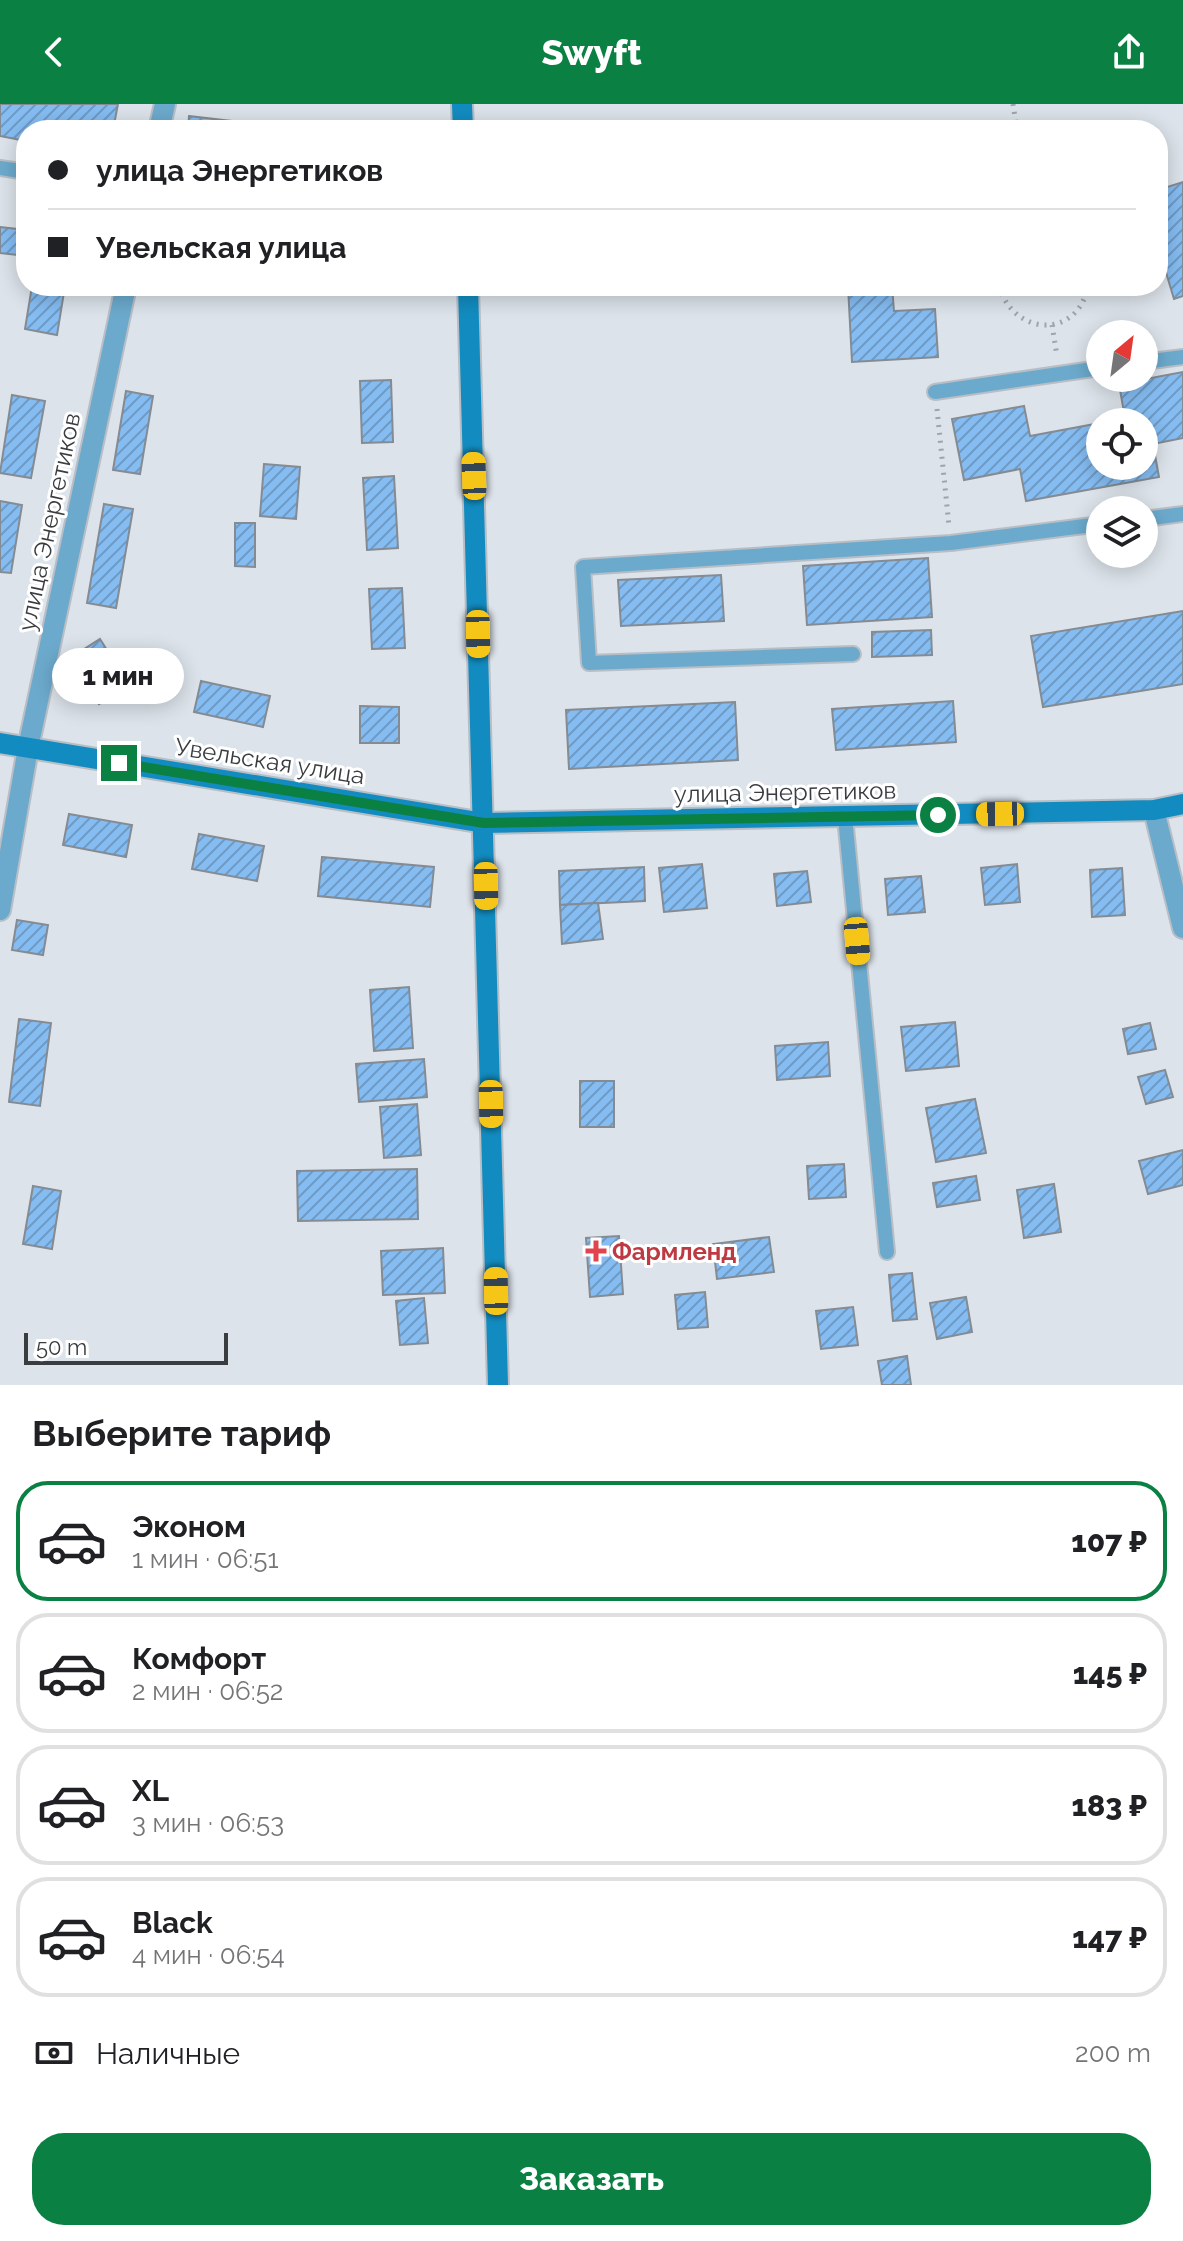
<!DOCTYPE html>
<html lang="ru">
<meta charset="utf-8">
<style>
body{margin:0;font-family:Raleway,sans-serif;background:#f6f6f6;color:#202124;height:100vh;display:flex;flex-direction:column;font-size:30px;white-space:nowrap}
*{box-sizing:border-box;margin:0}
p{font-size:26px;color:#757577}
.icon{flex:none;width:44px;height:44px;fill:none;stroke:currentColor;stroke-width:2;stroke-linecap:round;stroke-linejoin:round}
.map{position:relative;height:1281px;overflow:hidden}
.drawer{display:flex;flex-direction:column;background:#fff;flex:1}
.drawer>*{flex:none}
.banner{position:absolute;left:16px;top:16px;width:1152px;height:176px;border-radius:32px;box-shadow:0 4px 20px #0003;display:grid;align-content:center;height:176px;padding:0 32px;background:#fff}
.needle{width:52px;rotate:29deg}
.tools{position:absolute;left:1086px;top:216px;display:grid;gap:16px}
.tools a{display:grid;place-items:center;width:72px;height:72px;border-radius:50%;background:#fff;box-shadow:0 4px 20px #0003;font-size:40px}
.scale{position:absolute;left:24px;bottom:20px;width:204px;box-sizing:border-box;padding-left:8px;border:4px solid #3a3d40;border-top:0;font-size:22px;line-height:28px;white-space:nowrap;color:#3a3d40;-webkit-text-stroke:6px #fff;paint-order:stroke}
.end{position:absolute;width:36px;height:36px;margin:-18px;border:10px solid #0b8043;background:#fff;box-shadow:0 0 0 4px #fff}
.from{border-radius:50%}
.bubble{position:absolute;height:56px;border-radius:28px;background:#fff;box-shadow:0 4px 20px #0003;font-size:26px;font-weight:800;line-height:56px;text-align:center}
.car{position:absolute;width:24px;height:48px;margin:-24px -12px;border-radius:10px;box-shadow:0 0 6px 2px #0007;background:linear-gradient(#f5c518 24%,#345 0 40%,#f5c518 0 76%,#345 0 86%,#f5c518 0)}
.banner b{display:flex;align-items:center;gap:28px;height:76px;font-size:30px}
.banner b+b{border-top:2px solid #e0e0e0}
.banner i{width:20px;height:20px;background:#202124}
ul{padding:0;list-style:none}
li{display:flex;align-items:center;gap:24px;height:120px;margin:0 16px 12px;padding:0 16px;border:4px solid #e0e0e0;border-radius:32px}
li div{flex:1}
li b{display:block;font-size:30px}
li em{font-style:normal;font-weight:800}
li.on{border-color:#0b8043}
li>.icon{width:72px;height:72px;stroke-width:1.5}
h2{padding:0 32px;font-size:36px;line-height:96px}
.pay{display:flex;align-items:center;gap:20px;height:88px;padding:0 32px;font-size:30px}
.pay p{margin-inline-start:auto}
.primary-button{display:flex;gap:16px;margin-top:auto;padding:16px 32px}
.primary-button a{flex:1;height:92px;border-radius:32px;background:#0b8043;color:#fff;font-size:32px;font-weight:800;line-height:92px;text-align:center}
header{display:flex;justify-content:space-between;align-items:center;height:104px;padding:0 32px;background:#0b8043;color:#fff;font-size:36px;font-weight:800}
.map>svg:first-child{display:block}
</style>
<header><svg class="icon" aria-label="back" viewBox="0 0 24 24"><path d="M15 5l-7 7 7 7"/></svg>Swyft<svg class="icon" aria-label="share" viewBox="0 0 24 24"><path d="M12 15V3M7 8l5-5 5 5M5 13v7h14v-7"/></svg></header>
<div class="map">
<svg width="1183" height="1281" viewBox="0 0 1183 1281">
<defs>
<pattern id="building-hatch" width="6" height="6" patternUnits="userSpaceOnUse" patternTransform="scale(2)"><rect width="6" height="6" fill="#85bdf3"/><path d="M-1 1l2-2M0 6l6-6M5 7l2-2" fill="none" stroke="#6e9bc6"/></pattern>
</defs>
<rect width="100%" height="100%" fill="#dce3ea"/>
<g fill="url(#building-hatch)" stroke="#858b92" stroke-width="2">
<path d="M0 0H118L113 26H26V37L0 32Z"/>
<path d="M189 12 310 26H188Z"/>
<path d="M1183 78V192L1174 195 1158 142V86Z"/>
<path d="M0 123 26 126V152L0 149Z"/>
<path d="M32 182H65L57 231 25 225Z"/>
<rect x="344" y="182" width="60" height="8"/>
<path d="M848 182H892L894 207 935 205 938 253 852 258Z"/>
<path d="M1183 268V334L1153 340 1159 373 1026 397 1020 365 964 376 952 315 1024 302 1030 332 1100 319V362H1144V318H1103L1125 314 1119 280Z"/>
<path d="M391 276 393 338 362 339 360 277Z"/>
<path d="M126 287 153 292 140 370 113 366Z"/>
<path d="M12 291 45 297 31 374 0 369Z"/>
<path d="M264 360 300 363 296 415 260 412Z"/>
<path d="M394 372 398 444 367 446 363 374Z"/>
<path d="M0 397 22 401 11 469 0 468Z"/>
<path d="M104 400 133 405 116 504 87 499Z"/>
<path d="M235 419H255V463L235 462Z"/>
<path d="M928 454 932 513 807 521 803 462Z"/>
<path d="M721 471 724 517 621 522 618 476Z"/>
<path d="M402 484 405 544 372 545 369 485Z"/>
<path d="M1183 507V580L1043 603 1031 532Z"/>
<path d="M931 526 932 551 872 553V528Z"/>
<path d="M100 535 129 581 99 600 70 554Z"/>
<path d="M201 577 270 592 263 623 194 608Z"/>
<path d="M953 597 956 638 836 646 832 605Z"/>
<path d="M735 598 738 656 569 665 566 606Z"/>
<path d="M360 602 399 603V639H360Z"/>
<path d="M69 710 132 721 126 753 63 741Z"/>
<path d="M199 730 264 742 257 777 192 765Z"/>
<path d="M322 753 434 763 430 803 318 792Z"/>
<path d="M702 760 707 804 664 808 659 764Z"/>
<path d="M1017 760 1020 798 985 801 981 764Z"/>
<path d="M644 763 645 797 560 801 559 767Z"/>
<path d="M1122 764 1125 811 1092 813 1090 766Z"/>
<path d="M807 767 811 798 777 802 774 770Z"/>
<path d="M921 772 925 808 888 811 885 775Z"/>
<path d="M598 799 603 835 562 840 560 801Z"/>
<path d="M17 816 48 821 43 851 12 846Z"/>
<path d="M409 883 413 944 374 947 370 886Z"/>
<path d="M19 915 51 919 40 1002 9 998Z"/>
<path d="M955 918 959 962 906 967 901 923Z"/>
<path d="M1150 919 1156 945 1128 950 1123 925Z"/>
<path d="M828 938 830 972 777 976 775 942Z"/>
<path d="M424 955 427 993 359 998 356 960Z"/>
<path d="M1165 966 1173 993 1146 1000 1138 973Z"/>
<rect x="580" y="977" width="34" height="46"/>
<path d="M975 995 986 1049 936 1058 926 1004Z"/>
<path d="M417 1000 421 1051 384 1054 380 1003Z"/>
<path d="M1183 1046V1081L1148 1090 1139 1057Z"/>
<path d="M844 1060 846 1093 809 1095 807 1062Z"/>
<path d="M417 1065 418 1115 298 1117 297 1067Z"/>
<path d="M976 1072 980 1096 937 1103 933 1079Z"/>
<path d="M1054 1080 1061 1128 1024 1134 1017 1086Z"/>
<path d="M33 1082 61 1087 52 1145 23 1140Z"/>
<path d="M619 1132 623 1190 590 1193 586 1134Z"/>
<path d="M769 1133 774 1168 717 1175 713 1140Z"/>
<path d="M443 1144 445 1189 383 1191 381 1147Z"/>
<path d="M912 1169 917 1215 893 1217 889 1171Z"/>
<path d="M705 1188 708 1223 678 1225 675 1191Z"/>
<path d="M966 1193 972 1228 937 1235 930 1199Z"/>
<path d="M424 1194 428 1239 400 1241 396 1197Z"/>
<path d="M853 1203 858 1241 821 1245 816 1207Z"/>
<path d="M907 1252 911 1281H882L878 1257Z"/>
</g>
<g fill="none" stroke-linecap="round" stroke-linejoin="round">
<defs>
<g id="lane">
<path d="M0 64 26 68"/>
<path d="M1144 258 1183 253"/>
<path d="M935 288 1100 264"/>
<path d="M1144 415 1183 410"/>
<path d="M853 550 589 559 583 463 951 439 1100 420"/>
<path d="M845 713 887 1148"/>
</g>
<g id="street">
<path d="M159 26 165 0"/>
<path d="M1154 706 1183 824"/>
<path d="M0 806 28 644 126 182"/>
</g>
<g id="secondary">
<path d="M462 0 463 26"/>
<path d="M468 182 498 1281"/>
<path d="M0 639 484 719 1154 706 1183 700"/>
</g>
</defs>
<use href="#lane" stroke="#b8bec5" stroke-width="18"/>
<use href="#street" stroke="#b8bec5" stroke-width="24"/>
<use href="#secondary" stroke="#b8bec5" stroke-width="24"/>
<g stroke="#9fa4aa" stroke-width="5" stroke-dasharray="2 6" stroke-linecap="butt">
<path d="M1013 0 1017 26"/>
<path d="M999 182C1014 233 1078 235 1088 182"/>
<path d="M1052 221 1057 252"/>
<path d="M937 305 949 422"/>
</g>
<use href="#lane" stroke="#6caacd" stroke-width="14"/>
<use href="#street" stroke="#6caacd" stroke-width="20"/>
<use href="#secondary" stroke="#128cc0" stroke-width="20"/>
</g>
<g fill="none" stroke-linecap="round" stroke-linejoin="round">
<path stroke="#0b8043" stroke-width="10" d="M119 659 484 719 938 711"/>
</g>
<path fill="#e0444e" stroke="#fff" stroke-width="3" d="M592 1135h8v8h8v8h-8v8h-8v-8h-8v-8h8z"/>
<g text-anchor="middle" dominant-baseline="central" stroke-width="6" stroke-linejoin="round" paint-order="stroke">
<g font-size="24" fill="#3a3d40" stroke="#fff">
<text transform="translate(49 418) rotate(-78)">улица Энергетиков</text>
<text transform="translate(270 657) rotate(9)">Увельская улица</text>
<text transform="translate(785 688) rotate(-1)">улица Энергетиков</text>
</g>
<g font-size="24" font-weight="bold" fill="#be3a42" stroke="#fff" text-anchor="start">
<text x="612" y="1147">Фармленд</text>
</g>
</g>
</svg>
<div class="tools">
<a><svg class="needle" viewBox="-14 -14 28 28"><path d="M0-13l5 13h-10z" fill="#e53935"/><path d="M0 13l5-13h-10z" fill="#757577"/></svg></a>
<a><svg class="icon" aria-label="locate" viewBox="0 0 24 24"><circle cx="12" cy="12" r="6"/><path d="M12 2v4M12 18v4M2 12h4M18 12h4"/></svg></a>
<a><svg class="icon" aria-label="layers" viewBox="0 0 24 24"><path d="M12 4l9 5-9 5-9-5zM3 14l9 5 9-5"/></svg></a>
</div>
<div class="scale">50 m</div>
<i class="end from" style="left:938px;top:711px"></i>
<i class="end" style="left:119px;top:659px"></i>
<div class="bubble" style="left:52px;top:544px;width:132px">1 мин</div>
<i class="car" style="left:474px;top:372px;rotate:358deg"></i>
<i class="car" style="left:478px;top:530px;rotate:179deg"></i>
<i class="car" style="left:1000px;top:710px;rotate:269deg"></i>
<i class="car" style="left:486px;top:782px;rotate:179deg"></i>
<i class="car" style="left:857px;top:837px;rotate:175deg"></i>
<i class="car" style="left:491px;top:1000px;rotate:179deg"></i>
<i class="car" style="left:496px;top:1187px;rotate:359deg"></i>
<div class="banner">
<b><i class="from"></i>улица Энергетиков</b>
<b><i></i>Увельская улица</b>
</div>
</div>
<section class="drawer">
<h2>Выберите тариф</h2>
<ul>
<li class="on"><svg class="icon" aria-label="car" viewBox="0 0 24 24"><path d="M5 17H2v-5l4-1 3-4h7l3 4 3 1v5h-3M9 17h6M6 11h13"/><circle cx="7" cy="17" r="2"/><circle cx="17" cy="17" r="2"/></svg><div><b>Эконом</b><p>1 мин · 06:51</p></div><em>107 ₽</em></li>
<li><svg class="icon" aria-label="car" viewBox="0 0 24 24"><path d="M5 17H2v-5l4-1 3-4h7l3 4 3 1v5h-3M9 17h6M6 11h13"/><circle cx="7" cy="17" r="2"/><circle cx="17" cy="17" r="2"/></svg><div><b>Комфорт</b><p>2 мин · 06:52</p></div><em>145 ₽</em></li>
<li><svg class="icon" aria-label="car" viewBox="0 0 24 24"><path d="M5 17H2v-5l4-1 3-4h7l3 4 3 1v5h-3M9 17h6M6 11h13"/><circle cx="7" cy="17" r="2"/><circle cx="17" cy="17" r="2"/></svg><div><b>XL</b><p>3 мин · 06:53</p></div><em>183 ₽</em></li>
<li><svg class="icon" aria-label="car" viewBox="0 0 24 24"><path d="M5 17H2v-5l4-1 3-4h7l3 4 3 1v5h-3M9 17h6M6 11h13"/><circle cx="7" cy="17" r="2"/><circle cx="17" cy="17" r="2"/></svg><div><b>Black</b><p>4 мин · 06:54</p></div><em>147 ₽</em></li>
</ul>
<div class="pay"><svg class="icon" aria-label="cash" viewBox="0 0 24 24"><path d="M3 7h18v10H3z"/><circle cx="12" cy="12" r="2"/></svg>Наличные<p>200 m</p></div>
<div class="primary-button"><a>Заказать</a></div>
</section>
